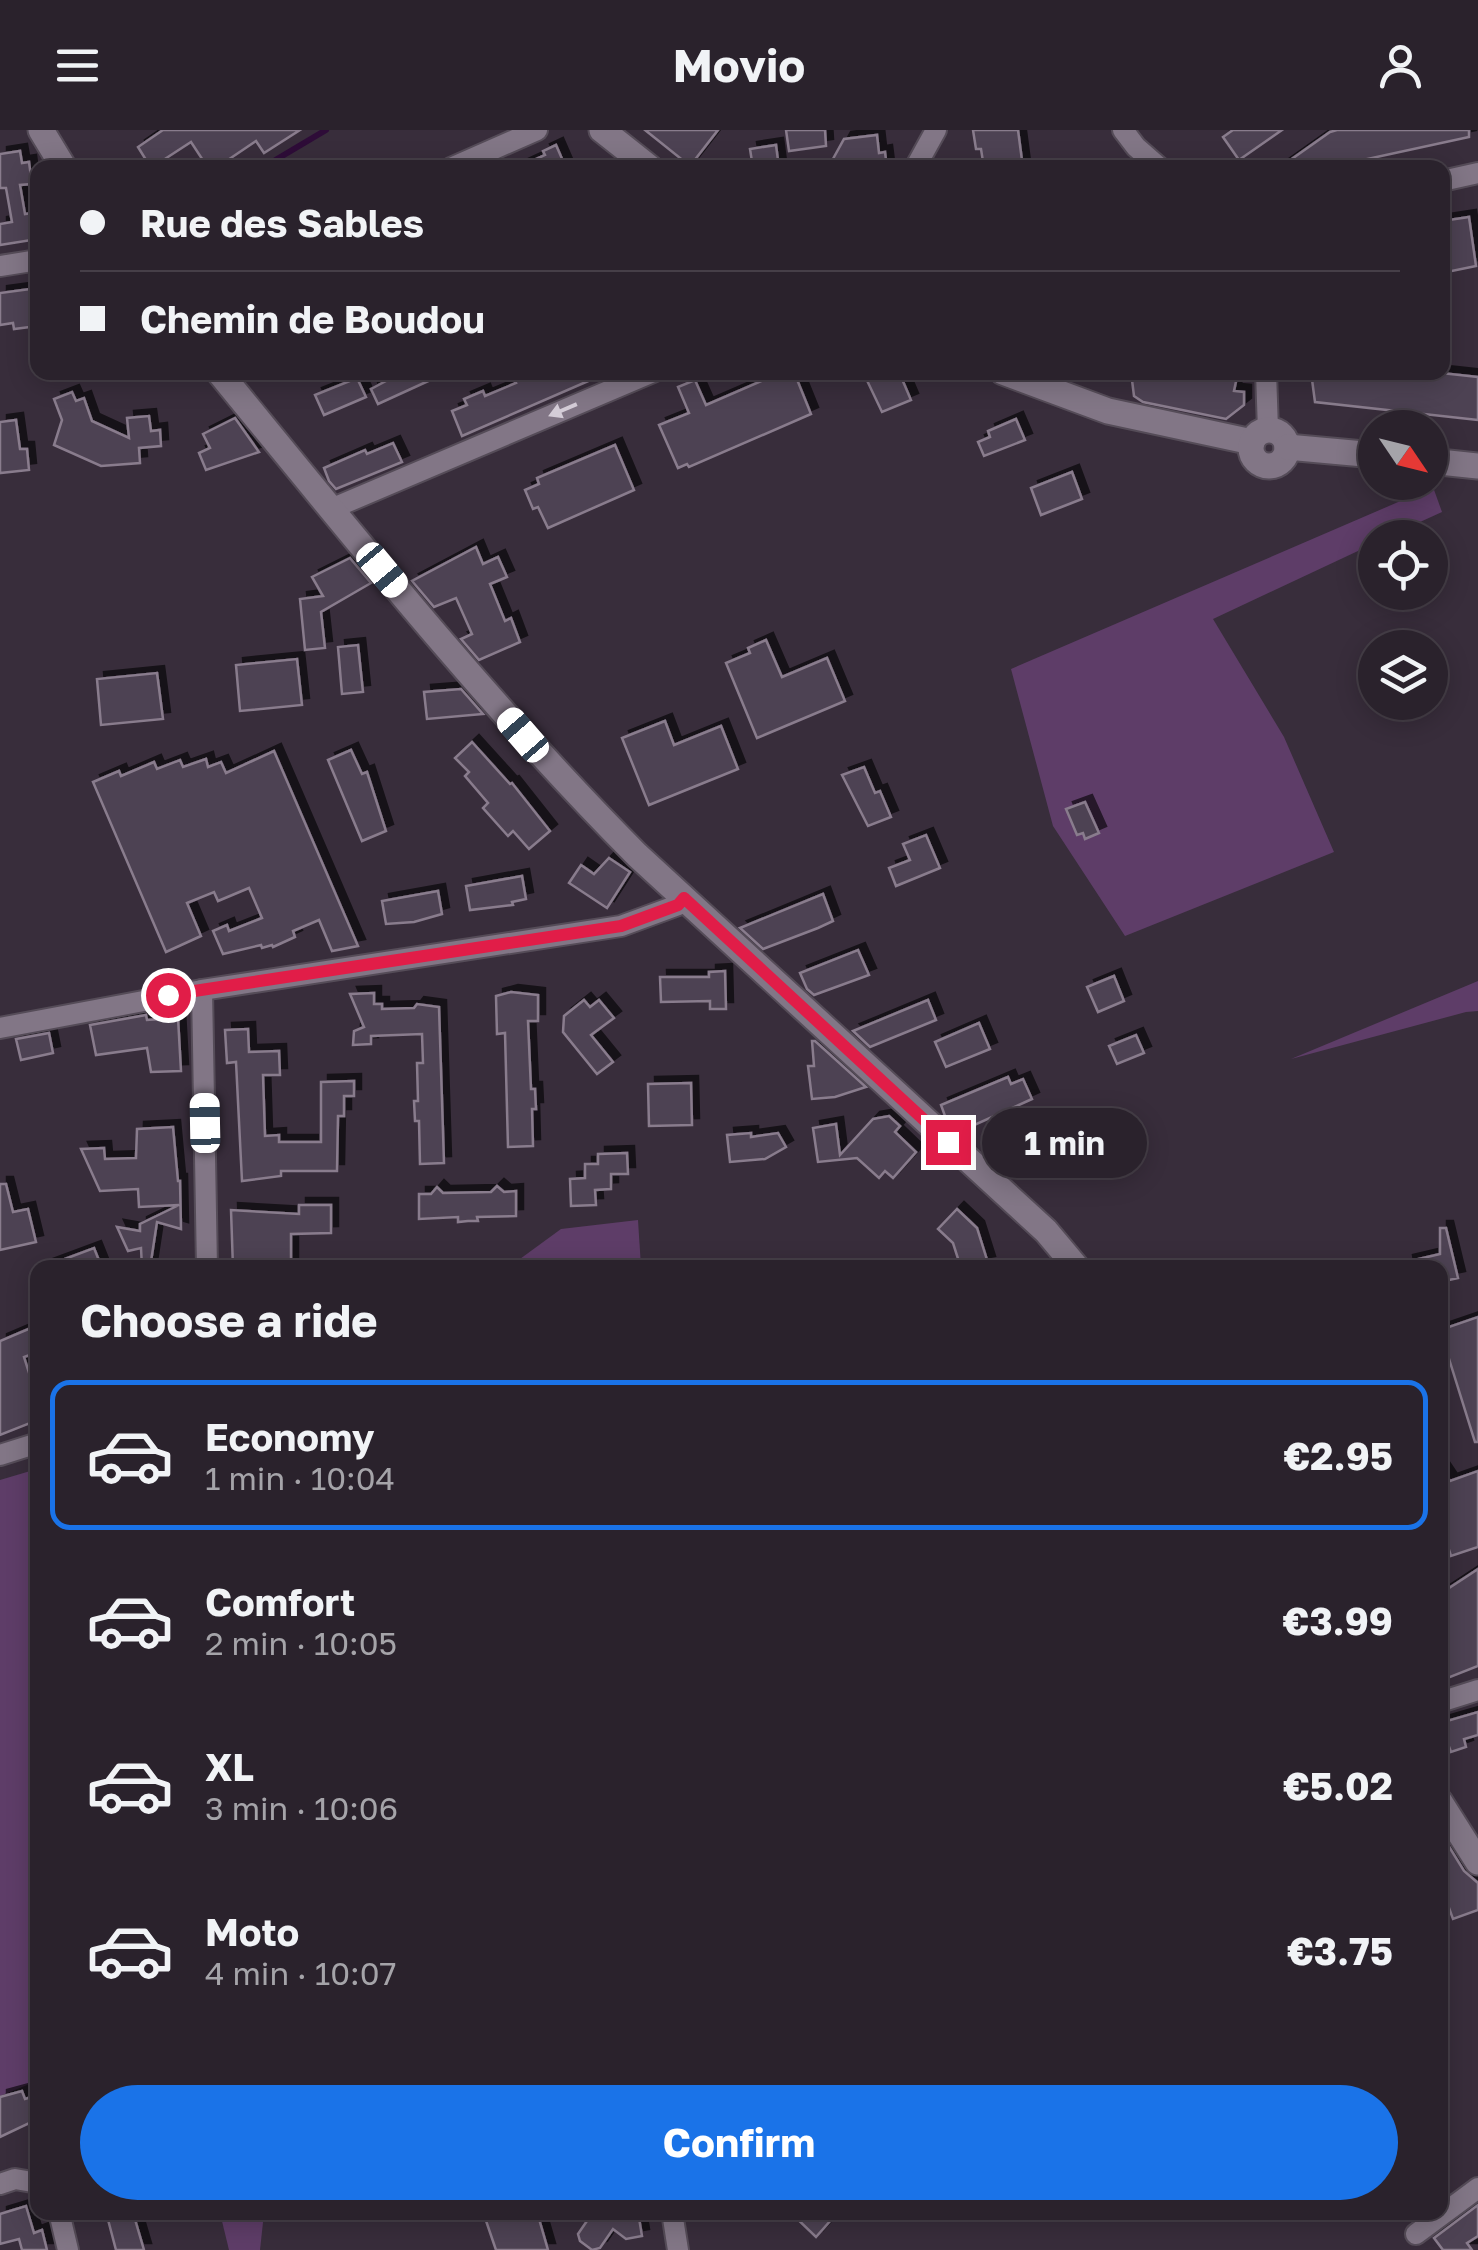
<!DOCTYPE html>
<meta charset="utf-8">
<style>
body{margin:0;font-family:"Golos Text",sans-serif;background:#322a34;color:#f1f3f6;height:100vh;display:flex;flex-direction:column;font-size:38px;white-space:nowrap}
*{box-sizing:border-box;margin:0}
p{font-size:32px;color:#a5a4a9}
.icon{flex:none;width:55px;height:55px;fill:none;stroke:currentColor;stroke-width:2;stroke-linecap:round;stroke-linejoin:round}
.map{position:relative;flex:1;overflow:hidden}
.sheet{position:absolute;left:30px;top:1130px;width:1418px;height:960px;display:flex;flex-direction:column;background:#2a222c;border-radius:20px;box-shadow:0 5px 25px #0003,0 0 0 2px #463f48}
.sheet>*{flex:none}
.guide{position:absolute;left:30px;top:30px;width:1420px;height:220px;border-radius:20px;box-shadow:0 5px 25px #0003,0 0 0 2px #463f48;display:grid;align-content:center;height:220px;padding:0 50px;background:#2a222c}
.needle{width:65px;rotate:125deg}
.fabs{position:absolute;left:1358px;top:280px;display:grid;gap:20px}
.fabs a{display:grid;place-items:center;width:90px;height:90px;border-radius:50%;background:#2a222c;box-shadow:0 5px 25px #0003,0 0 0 2px #463f48;font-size:50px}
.end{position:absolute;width:45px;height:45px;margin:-22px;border:12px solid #e11d48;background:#fff;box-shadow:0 0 0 5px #fff}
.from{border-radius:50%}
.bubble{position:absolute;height:70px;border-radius:35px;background:#2a222c;box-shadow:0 5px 25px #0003,0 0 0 2px #463f48;font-size:32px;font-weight:700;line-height:70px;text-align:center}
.car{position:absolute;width:30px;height:60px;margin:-30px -15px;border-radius:12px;box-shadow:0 0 8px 2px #0007;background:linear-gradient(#fff 24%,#345 0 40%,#fff 0 76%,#345 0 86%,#fff 0)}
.guide b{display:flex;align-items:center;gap:35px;height:95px;font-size:38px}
.guide b+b{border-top:2px solid #463f48}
.guide i{width:25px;height:25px;background:#f1f3f6}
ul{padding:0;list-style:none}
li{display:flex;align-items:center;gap:30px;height:150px;margin:0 20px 15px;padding:0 30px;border:5px solid transparent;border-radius:20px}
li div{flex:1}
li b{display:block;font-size:38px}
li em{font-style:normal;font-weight:700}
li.active{border-color:#1a73e8}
li>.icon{width:90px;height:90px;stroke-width:1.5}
h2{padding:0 50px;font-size:45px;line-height:120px}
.button{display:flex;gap:20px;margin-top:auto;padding:20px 50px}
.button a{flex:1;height:115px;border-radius:60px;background:#1a73e8;color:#fff;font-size:40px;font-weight:700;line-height:115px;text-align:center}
header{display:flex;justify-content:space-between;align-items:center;height:130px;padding:0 50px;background:#2a222c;font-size:45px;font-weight:700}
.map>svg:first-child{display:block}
</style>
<header><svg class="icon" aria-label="menu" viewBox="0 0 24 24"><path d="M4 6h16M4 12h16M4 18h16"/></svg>Movio<svg class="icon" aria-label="person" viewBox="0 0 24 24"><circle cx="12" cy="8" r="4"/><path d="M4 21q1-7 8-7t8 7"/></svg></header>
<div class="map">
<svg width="1478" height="2120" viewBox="0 0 1478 2120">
<defs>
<filter id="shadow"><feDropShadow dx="7" dy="-7" stdDeviation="0" flood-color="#0009"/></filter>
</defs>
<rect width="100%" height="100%" fill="#382d3b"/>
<g fill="#5e3d68">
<path d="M1433 357 1442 382 1387 407 1375 408V413L1213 489 1284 607 1334 722 1125 806 1053 696 1011 539Z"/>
<path d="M1478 851V881L1466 882 1291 929Z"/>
<path d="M638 1090 641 1137H509L561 1099Z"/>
<path d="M37 1339V1951L0 1966V1350Z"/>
<path d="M220 2083H264L260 2120H229Z"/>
</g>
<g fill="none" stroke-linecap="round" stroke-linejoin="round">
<path stroke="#2e0c38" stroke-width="6" d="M262 38 326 0"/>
</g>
<g fill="#4e4352" stroke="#897c8d" stroke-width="2.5" filter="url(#shadow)">
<path d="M163 0H300L264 23 256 11 216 38H208L191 12 151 38 138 17Z"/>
<path d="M645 0H718L690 36Z"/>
<path d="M786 0H825L826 16 789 21Z"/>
<path d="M973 0H1018L1023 38H984L981 19H976Z"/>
<path d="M1233 0H1282L1239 30 1223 7Z"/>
<path d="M1337 0H1469V7L1326 38H1279L1330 2Z"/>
<path d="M877 5 879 23 885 22 887 38H828L844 9Z"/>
<path d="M556 15 566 38H517L545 25 543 21Z"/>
<path d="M776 15 779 38H753L750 19Z"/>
<path d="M20 21 22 33 29 32 32 54 20 55 25 84 38 82V109L0 115V94L12 92 6 58H0V24Z"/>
<path d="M1469 87 1476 136 1442 143V91Z"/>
<path d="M38 158V196L14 199 13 193 0 195V163Z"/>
<path d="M403 242H448L378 274 371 259Z"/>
<path d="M526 242H609L462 306 452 281 467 275 464 269 483 261 485 266 516 253 513 248Z"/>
<path d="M782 242H794L811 284 689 337 687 334 678 338 659 295 689 283 678 257 695 250 706 275Z"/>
<path d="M863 242H910L911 246 902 249 911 270 882 282Z"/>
<path d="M1131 242H1238L1234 261 1244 262V275L1226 289 1143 272 1134 266Z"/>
<path d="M1311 242H1432L1478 247V290L1315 272Z"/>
<path d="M357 248 366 267 324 285 315 265Z"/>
<path d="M72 262 76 271 84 268 92 291 129 308 127 288 149 286 151 301 160 300 161 316 139 318 140 333 101 336 54 315 62 290 54 269Z"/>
<path d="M235 288 259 322 206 340 199 323 210 318 203 304Z"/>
<path d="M1016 289 1025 310 984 326 978 312 990 307 988 301Z"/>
<path d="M16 290 20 319H27L29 340 0 343V292Z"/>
<path d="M393 313 402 332 336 359 329 351 324 338 365 320 367 324Z"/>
<path d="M615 315 634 360 548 398 538 377 533 379 525 360 539 354 537 348Z"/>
<path d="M1072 342 1082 369 1041 385 1031 358Z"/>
<path d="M476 417 483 434 498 427 507 447 490 454 505 491 511 488 520 512 479 530 461 509 472 504 456 468 434 477 412 451Z"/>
<path d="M350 428 371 453 321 482 325 518 305 520 300 469 323 466 312 447Z"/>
<path d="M766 510 782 547 827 528 845 571 757 608 726 533 750 523 748 518Z"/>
<path d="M358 515 363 562 342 564 338 517Z"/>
<path d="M297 529 302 575 240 581 236 535Z"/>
<path d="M157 543 163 589 101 595 97 549Z"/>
<path d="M461 559 483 584 427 589 424 562Z"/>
<path d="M665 591 674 615 721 596 738 639 649 675 622 608Z"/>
<path d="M472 612 510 654 512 653 550 701 529 719 513 701 508 706 483 678 488 673 465 646 469 642 455 628Z"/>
<path d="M351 620 362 644 367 642 386 701 362 711 328 630Z"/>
<path d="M274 621 358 816 332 821 319 790 293 801 295 807 273 817 272 815 262 818 261 815 223 824 213 801 227 795 229 801 262 788 249 758 218 771 214 762 187 773 201 806 166 822 93 652 119 641 121 646 154 632 157 639 180 630 183 637 206 629 208 637 221 632 226 643Z"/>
<path d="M864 637 875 663 880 661 891 687 868 696 842 645Z"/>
<path d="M1085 672 1099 703 1085 709 1083 703 1077 705 1066 679Z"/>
<path d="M926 705 940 738 896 756 889 738 910 730 903 714Z"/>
<path d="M609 728 630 742 607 778 569 753 581 735 594 744Z"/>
<path d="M522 746 526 769 512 772 513 775 470 780 466 756Z"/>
<path d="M438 761 442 784 414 792 386 794 382 771Z"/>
<path d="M823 764 833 791 818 798 763 819 740 798Z"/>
<path d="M858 820 869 845 814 865 807 859 800 843Z"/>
<path d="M725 841 726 879H710V871L661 872 660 847H709V842Z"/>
<path d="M1114 846 1124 871 1098 882 1087 857Z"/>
<path d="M511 862 538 865V891H528L531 959H535L536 979H532L533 1016 508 1017 505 903 497 904 496 866Z"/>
<path d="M374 863V874H382V879L414 878 417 874 439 877 444 1033 420 1034 419 991H415L414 971H418L417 933H423L422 904 371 906V914L353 915 354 901 364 897 350 864Z"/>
<path d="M584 870 590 877 599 870 614 888 591 905 613 932 597 944 563 902 564 886Z"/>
<path d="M928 870 936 890 870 917 853 901Z"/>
<path d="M146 885 147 890 178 888 181 941 151 942 147 918 96 925 90 895Z"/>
<path d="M979 893 990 919 946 937 935 912Z"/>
<path d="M248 899 249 922 279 921 280 945H263L265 1006 279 1005V1012H321V952L354 951V966H344V986H338L337 1041H281V1046L242 1051 236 932 227 933 225 900Z"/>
<path d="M49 903 53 923 21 930 16 909Z"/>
<path d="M1136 905 1144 923 1117 934 1109 916Z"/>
<path d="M812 911H815L866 957 835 967 812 969 808 936H814Z"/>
<path d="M1008 947 1011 954 1023 949 1032 969 961 1001 945 986 941 975Z"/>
<path d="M691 953 692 995 649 996 648 954Z"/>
<path d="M889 986 900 996 895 1002 916 1022 893 1048 885 1041 879 1048 857 1028 818 1032 813 998 836 994 840 1025 873 989Z"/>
<path d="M173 997 178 1051H180L181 1099 157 1092 150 1138H142L141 1118 128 1121 117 1097 140 1101V1094L179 1075 139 1077 138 1059 100 1061 81 1019 104 1018 105 1029 136 1028 137 999Z"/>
<path d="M751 1003V1007L778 1003 786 1017 765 1029 730 1032 727 1005Z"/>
<path d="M627 1023 628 1044H611V1059L595 1060 596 1075 571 1076 570 1049 585 1048V1034H598V1024Z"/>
<path d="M0 1054H6L13 1082 28 1079 36 1112 0 1120Z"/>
<path d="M497 1056 504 1062 516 1061V1086L477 1087 478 1091H468L458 1092V1087L419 1089V1064H431L437 1057 443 1063 491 1062Z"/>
<path d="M299 1075H331V1103L291 1104V1138H233L231 1080 299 1084Z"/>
<path d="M957 1079 977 1098 988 1133 961 1138 953 1113 938 1099Z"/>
<path d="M1440 1098H1446L1458 1148 1440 1152V1138H1407L1406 1132 1440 1124Z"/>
<path d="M94 1118 102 1138H47L46 1136Z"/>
<path d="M1478 1187V1312H1475L1440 1200Z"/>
<path d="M38 1195V1222L24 1227 38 1271V1290L0 1305V1211Z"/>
<path d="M1440 1336 1450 1351 1478 1341V1417L1451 1426 1440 1392Z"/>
<path d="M1478 1439V1536L1440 1551V1464Z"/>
<path d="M1478 1582V1605L1464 1609 1466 1617 1451 1622 1440 1593Z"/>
<path d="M1440 1702 1464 1741 1478 1753V1780L1453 1789 1440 1753Z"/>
<path d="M22 1961 25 1969 38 1965V1989L0 2007V1967Z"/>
<path d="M1478 2075V2106L1467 2113 1472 2120H1443L1434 2108Z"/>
<path d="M26 2076 34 2103 42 2100 47 2120H22L19 2109 0 2114V2084Z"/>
<path d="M106 2082H127L128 2088 134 2086 144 2120H116Z"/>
<path d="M483 2082H537L548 2120H496Z"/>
<path d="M588 2082H638L642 2106 626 2109 613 2099 600 2118 592 2120 580 2111 578 2104 589 2088Z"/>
<path d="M790 2082H838L816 2107Z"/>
</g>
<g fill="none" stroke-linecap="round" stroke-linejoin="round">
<defs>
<g id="minor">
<path d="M1123 0 1136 17 1160 38"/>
<path d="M451 38 537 0"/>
<path d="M915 38 936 0"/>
<path d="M1442 51 1478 43"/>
<path d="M0 136 38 130"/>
<path d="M1266 242 1268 300"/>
<path d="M331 379 653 242"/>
<path d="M202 860 207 1138"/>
<path d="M0 898 202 860 621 796 678 775 684 768"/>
<path d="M0 1325 38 1313"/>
<path d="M1440 1572 1478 1560"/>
<path d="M0 2054 15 2049 38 2053"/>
<path d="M59 2082 68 2120"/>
<path d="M672 2082 678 2120"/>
<path d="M1416 2104 1478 2058"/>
</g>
<g id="tertiary">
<path d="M41 0 64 38"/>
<path d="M602 0 650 38"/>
<path d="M219 242C354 407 487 574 637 725L1046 1101 1077 1138"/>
<path d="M1003 242 1108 281 1252 312"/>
<circle cx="1269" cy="318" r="18"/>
<path d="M1287 317 1375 325"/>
<path d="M1430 331 1478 336"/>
<path d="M1440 1672 1478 1732"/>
</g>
</defs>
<use href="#minor" stroke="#554c58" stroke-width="24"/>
<use href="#tertiary" stroke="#554c58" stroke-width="29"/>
<use href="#minor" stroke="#827686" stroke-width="20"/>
<use href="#tertiary" stroke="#827686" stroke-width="25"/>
</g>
<defs><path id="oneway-solid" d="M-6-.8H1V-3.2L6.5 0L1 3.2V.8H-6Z" transform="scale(2.5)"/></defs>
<use fill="#d4ccd7" href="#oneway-solid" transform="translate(563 280) rotate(157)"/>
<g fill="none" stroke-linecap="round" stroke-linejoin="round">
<path stroke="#e11d48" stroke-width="12" d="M168 865 621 796 678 775 684 768 948 1012"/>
</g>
</svg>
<div class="fabs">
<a><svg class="needle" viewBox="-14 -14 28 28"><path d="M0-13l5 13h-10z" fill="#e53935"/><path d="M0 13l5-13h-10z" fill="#a5a4a9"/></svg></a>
<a><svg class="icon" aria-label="locate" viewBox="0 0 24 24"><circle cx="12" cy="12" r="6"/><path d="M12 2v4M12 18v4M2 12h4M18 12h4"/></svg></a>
<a><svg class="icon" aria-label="layers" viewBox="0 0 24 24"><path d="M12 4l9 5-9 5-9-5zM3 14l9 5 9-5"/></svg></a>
</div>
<i class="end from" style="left:168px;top:865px"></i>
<i class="end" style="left:948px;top:1012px"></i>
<div class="bubble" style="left:982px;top:978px;width:165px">1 min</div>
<i class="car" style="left:382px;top:440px;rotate:140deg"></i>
<i class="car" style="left:523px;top:605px;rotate:319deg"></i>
<i class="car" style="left:205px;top:993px;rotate:359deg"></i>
<div class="guide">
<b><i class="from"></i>Rue des Sables</b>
<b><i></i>Chemin de Boudou</b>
</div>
<section class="sheet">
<h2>Choose a ride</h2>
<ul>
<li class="active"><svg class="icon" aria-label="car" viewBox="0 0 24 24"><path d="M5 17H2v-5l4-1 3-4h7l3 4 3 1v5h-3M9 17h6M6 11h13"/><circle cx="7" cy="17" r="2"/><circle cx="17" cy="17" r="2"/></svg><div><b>Economy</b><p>1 min · 10:04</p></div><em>€2.95</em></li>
<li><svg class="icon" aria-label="car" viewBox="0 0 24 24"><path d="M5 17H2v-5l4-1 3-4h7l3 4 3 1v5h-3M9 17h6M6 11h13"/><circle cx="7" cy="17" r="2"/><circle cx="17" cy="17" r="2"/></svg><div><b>Comfort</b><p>2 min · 10:05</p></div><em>€3.99</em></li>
<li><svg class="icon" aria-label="car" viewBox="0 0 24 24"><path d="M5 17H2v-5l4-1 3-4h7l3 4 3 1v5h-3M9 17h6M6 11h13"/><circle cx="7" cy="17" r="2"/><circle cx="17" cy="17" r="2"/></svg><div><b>XL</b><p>3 min · 10:06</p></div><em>€5.02</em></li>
<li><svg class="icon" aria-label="car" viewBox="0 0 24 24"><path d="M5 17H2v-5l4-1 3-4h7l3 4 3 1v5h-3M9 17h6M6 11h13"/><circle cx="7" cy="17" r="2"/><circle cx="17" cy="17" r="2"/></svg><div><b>Moto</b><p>4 min · 10:07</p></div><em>€3.75</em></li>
</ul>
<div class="button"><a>Confirm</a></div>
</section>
</div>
